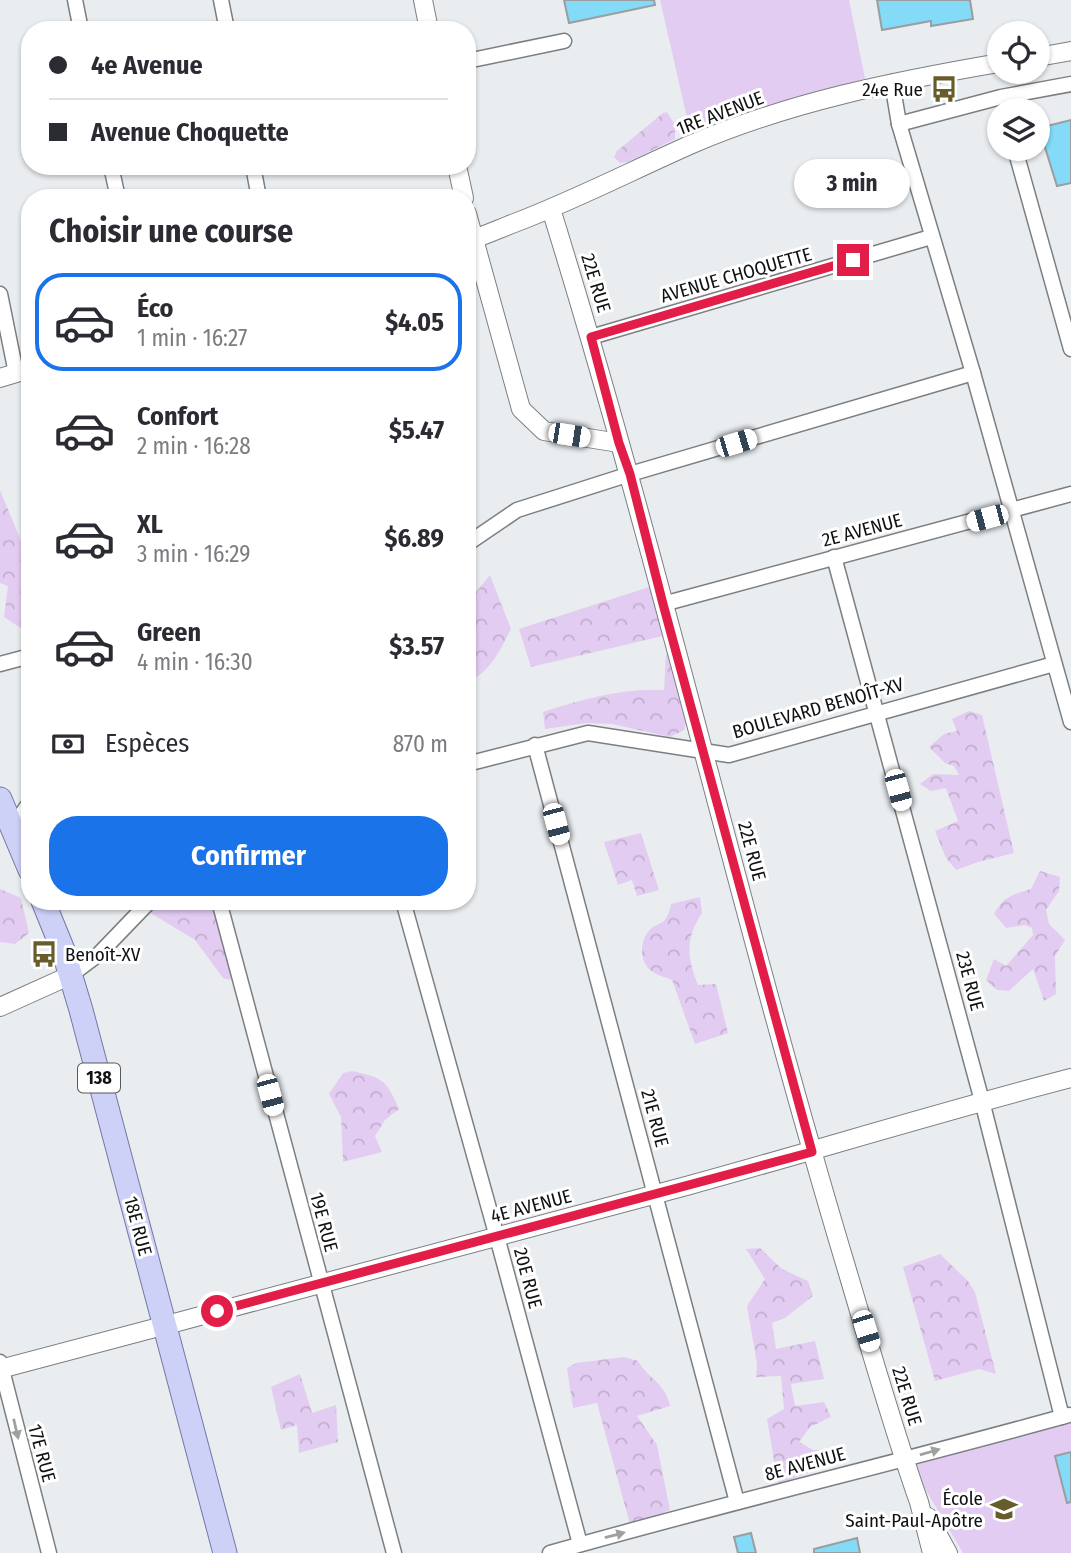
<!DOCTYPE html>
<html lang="fr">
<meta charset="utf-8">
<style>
body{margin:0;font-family:"Fira Sans Condensed",sans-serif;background:#f7f7f7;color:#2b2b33;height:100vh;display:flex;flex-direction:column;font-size:26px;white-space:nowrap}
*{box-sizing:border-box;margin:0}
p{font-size:23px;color:#7c7c81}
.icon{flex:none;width:38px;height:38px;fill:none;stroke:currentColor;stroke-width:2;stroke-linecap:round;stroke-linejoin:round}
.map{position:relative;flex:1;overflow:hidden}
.sheet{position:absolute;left:21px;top:189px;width:455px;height:721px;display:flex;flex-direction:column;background:#fff;border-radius:28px;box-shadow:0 2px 5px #0004}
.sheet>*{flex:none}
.top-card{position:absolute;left:21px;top:21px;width:455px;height:154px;border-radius:28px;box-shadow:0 2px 5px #0004;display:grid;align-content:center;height:154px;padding:0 28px;background:#fff}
.buttons{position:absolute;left:987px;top:21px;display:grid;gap:14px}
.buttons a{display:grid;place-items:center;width:63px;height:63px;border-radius:50%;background:#fff;box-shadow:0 2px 5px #0004;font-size:35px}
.end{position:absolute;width:32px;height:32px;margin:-16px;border:9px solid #e11d48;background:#fff;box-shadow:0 0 0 4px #fff}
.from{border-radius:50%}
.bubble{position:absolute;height:49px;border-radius:24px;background:#fff;box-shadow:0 2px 5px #0004;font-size:23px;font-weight:700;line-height:49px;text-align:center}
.car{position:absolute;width:21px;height:42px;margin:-21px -10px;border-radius:9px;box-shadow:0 0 5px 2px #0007;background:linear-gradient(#fff 24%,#345 0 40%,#fff 0 76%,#345 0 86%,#fff 0)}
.top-card b{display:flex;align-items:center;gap:24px;height:66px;font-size:26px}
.top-card b+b{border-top:2px solid #e1e1e2}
.top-card i{width:18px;height:18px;background:#2b2b33}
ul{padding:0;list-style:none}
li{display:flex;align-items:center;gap:21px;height:98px;margin:0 14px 10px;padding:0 14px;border:4px solid transparent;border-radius:28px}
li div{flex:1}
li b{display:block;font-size:26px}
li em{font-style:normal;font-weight:700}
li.on{border-color:#1a73e8}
li>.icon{width:63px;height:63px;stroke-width:1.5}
h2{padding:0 28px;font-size:32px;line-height:84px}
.pay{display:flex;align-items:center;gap:18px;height:77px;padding:0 28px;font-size:26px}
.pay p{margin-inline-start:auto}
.primary-button{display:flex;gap:14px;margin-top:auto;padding:14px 28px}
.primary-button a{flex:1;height:80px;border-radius:28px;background:#1a73e8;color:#fff;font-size:28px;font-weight:700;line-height:80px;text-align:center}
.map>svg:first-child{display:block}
</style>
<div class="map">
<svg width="1071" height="1553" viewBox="0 0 1071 1553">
<defs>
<pattern id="forest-crowns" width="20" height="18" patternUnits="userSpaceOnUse" patternTransform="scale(1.75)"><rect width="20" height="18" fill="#e3ccf2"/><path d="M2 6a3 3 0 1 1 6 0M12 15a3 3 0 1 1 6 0" fill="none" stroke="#c2aece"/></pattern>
</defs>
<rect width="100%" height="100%" fill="#eaedf0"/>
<g fill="url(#forest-crowns)">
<path d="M667 112 675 125V139L628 162 620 163 614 157 617 151 663 113Z"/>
<path d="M0 490C16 531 47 586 22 629L4 617 8 586 0 583Z"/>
<path d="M490 575 511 629C500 650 491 672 467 682V603Z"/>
<path d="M652 586 667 635 531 667 519 629Z"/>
<path d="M666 654 676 655 688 715 684 730 670 737 612 724 587 723 545 729 543 712C583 699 622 688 664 690Z"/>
<path d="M969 711 982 715 1014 853 978 862 956 870 946 858 935 831 958 821 946 788 931 791 920 784 933 774 959 775 954 766 945 763 929 747 944 734 957 731 952 719Z"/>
<path d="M641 833 659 890 637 896 632 880 618 885 604 842Z"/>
<path d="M1040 871 1060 877 1059 891 1046 910 1049 924 1065 940 1055 956 1056 994 1044 1001 1033 969 1009 991 997 990 986 980 994 959 1006 966 1033 935 1032 928 1025 925 1006 928 994 914C1004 896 1012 895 1031 889Z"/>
<path d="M0 889 21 898 29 933 15 944 0 942Z"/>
<path d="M700 897 702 913C685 939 687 957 698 985L716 984 728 1033 695 1044 672 980C665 977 653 974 648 968 640 959 640 941 648 932 659 919 666 929 671 904Z"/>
<path d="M152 901H216L233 970 230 980 223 978 195 940 144 909Z"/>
<path d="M352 1071C383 1078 386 1079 399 1109L385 1120 375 1136 382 1152 343 1162 341 1117 329 1094 343 1073Z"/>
<path d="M760 1248 782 1269 808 1281 813 1296 785 1318 772 1323 776 1349 815 1341 824 1379 791 1384 795 1406 824 1402 831 1417 810 1427 799 1442 813 1450 838 1449 847 1458 778 1484 767 1419 784 1409 781 1376 756 1377 757 1364 747 1306 765 1279 746 1249Z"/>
<path d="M940 1254 968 1281 975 1292 996 1374 979 1369 935 1381 903 1267Z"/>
<path d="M624 1357 638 1361C650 1381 665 1382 670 1406L637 1416 657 1445 670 1510 631 1528 597 1403 573 1408 567 1368 576 1363Z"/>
<path d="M300 1374 312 1413 336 1405 338 1442 299 1453 297 1425 281 1430 271 1387Z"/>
</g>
<g fill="#e3ccf2">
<path d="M660 0H849L867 88 693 144Z"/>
<path d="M1071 1415V1553H963L911 1465 904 1460Z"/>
</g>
<g fill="#83dbf7" stroke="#9a9ea0" stroke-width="2">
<path d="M564 0H654L655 5 569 23Z"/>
<path d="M877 0H970L973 19 931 26V21L882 30Z"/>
<path d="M1071 120V183L1057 186 1039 128Z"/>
<path d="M1071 1452V1502L1067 1503 1055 1456Z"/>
<path d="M751 1533 756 1553H738L734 1537Z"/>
<path d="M857 1538 860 1553H814V1549Z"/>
</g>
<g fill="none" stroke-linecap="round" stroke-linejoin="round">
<defs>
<g id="minor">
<path d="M75 0 81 30"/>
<path d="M221 0 227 30"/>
<path d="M467 61 564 41"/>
<path d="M892 82 899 124 973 373 1071 722"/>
<path d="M899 124 1001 97 1071 84"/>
<path d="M1015 149 1071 349"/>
<path d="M111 166 118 198"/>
<path d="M253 166 259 198"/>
<path d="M0 294 16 373"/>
<path d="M591 337 931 237"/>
<path d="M467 544 517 510 630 474 973 373"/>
<path d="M834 557 982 1101 1062 1417"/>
<path d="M663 604 1071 494"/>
<path d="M0 664 30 656"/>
<path d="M535 745 737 1502"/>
<path d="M467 764 588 733 729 755 1054 664"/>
<path d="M12 828 30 802"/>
<path d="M219 901 394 1553"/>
<path d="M403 901 497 1237 580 1544"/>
<path d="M71 975 99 954 150 901"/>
<path d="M0 1362 49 1553"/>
<path d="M550 1553C722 1504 896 1463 1069 1415"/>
</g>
<g id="tertiary">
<path d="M423 0 429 30"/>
<path d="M1038 57 1071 51"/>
<path d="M457 166 464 198"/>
<path d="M551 209C660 560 741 918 847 1270 870 1347 892 1426 919 1502L932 1553"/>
<path d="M467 214 521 409 544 431 619 443"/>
<path d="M467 241C484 236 501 228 517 222 577 199 633 170 692 144 790 102 894 81 999 63"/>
<path d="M0 378 30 369"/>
<path d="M0 1007 71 975"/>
<path d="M0 1369C230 1308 460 1248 690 1185 817 1150 943 1111 1071 1078"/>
<path d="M928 1517 948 1553"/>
</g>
<g id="primary">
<path d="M0 799 30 870"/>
<path d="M43 901 63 950 81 1010 225 1553"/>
</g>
</defs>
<use href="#minor" stroke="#7c7f82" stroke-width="17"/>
<use href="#tertiary" stroke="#7c7f82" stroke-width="20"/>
<use href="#primary" stroke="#7578a4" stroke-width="25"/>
<use href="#minor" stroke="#fff" stroke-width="14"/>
<use href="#tertiary" stroke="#fff" stroke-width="18"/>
<use href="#primary" stroke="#cdd0f7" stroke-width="23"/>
</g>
<defs><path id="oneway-solid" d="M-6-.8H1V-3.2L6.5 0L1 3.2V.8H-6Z" transform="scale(1.75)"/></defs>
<g fill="#9fa0a0">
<use href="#oneway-solid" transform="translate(16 1429) rotate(77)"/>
<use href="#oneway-solid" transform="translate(930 1452) rotate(-16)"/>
<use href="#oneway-solid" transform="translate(615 1535) rotate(-15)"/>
</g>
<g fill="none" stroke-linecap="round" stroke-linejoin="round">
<path stroke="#e11d48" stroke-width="9" d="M217 1311 812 1152 663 604 630 474 619 443 591 337 853 260"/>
</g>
<defs>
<symbol id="bus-bare" viewBox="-9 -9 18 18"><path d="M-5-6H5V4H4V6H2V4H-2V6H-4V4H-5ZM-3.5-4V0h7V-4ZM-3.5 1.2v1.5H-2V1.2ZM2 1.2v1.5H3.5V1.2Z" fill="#675d2a" stroke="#fff" stroke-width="2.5" paint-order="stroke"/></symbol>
<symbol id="school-bare" viewBox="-9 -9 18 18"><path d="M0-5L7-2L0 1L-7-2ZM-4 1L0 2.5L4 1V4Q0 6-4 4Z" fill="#675d2a" stroke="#fff" stroke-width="2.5" paint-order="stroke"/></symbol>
</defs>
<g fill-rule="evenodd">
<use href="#bus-bare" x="925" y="70" width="38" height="38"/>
<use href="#bus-bare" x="25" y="935" width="38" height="38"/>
<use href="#school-bare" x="985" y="1490" width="38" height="38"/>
</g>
<g text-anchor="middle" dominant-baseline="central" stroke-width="6" stroke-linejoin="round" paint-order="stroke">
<rect fill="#fff" stroke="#585859" stroke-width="2" x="78" y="1063.5" width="42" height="29" rx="5"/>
<g font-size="18" font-weight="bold" fill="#101112">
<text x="99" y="1078">138</text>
</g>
<g font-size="19" fill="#101112" stroke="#fff" text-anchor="end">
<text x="923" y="89">24e Rue</text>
<text x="65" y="954" text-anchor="start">Benoît-XV</text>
<text x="983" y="1498">École<tspan x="983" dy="22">Saint-Paul-Apôtre</tspan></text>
</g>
<g font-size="19" fill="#101112" stroke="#fff">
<text transform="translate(720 113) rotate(-21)">1RE AVENUE</text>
<text transform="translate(736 275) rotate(-16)">AVENUE CHOQUETTE</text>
<text transform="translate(596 283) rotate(73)">22E RUE</text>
<text transform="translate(862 530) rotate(-15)">2E AVENUE</text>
<text transform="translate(818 708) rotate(-16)">BOULEVARD BENOÎT-XV</text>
<text transform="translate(752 851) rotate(75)">22E RUE</text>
<text transform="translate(970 981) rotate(75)">23E RUE</text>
<text transform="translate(655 1118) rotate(75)">21E RUE</text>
<text transform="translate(531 1206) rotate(-15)">4E AVENUE</text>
<text transform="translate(324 1222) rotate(75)">19E RUE</text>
<text transform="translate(138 1226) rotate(75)">18E RUE</text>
<text transform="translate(528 1278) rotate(75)">20E RUE</text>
<text transform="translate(907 1396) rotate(73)">22E RUE</text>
<text transform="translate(42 1453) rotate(75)">17E RUE</text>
<text transform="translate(805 1464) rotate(-15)">8E AVENUE</text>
</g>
</g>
</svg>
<div class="buttons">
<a><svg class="icon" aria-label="locate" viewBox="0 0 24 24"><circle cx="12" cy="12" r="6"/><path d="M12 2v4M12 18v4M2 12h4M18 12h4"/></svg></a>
<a><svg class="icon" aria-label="layers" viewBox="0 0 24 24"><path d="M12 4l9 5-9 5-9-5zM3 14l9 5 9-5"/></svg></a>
</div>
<i class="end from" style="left:217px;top:1311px"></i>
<i class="end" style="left:853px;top:260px"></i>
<div class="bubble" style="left:794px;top:159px;width:116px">3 min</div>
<i class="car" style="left:569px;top:435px;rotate:99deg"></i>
<i class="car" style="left:736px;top:443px;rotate:73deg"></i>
<i class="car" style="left:987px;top:518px;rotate:255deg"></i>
<i class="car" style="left:898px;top:790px;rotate:165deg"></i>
<i class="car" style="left:556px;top:824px;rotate:165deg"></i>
<i class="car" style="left:270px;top:1095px;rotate:165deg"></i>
<i class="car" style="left:866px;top:1331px;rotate:163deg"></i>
<div class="top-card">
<b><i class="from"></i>4e Avenue</b>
<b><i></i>Avenue Choquette</b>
</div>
<section class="sheet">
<h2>Choisir une course</h2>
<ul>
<li class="on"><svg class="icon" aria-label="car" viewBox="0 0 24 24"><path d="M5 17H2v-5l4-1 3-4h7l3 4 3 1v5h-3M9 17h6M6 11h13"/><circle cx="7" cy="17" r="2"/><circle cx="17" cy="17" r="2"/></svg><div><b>Éco</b><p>1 min · 16:27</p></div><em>$4.05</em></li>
<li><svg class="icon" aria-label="car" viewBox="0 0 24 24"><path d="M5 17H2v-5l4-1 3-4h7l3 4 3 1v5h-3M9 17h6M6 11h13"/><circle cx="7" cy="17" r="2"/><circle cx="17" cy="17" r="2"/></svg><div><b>Confort</b><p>2 min · 16:28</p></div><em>$5.47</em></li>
<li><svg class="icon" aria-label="car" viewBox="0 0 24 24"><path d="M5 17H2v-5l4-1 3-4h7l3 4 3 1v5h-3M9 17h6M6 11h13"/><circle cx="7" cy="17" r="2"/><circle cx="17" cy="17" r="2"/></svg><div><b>XL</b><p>3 min · 16:29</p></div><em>$6.89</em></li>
<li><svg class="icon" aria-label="car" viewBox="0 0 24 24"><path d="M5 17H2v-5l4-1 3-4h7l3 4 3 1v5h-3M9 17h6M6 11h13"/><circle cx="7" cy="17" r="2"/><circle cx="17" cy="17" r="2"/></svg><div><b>Green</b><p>4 min · 16:30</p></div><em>$3.57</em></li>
</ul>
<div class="pay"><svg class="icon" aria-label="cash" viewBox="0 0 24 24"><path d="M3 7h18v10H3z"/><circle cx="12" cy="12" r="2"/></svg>Espèces<p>870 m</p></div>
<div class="primary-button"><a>Confirmer</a></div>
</section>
</div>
